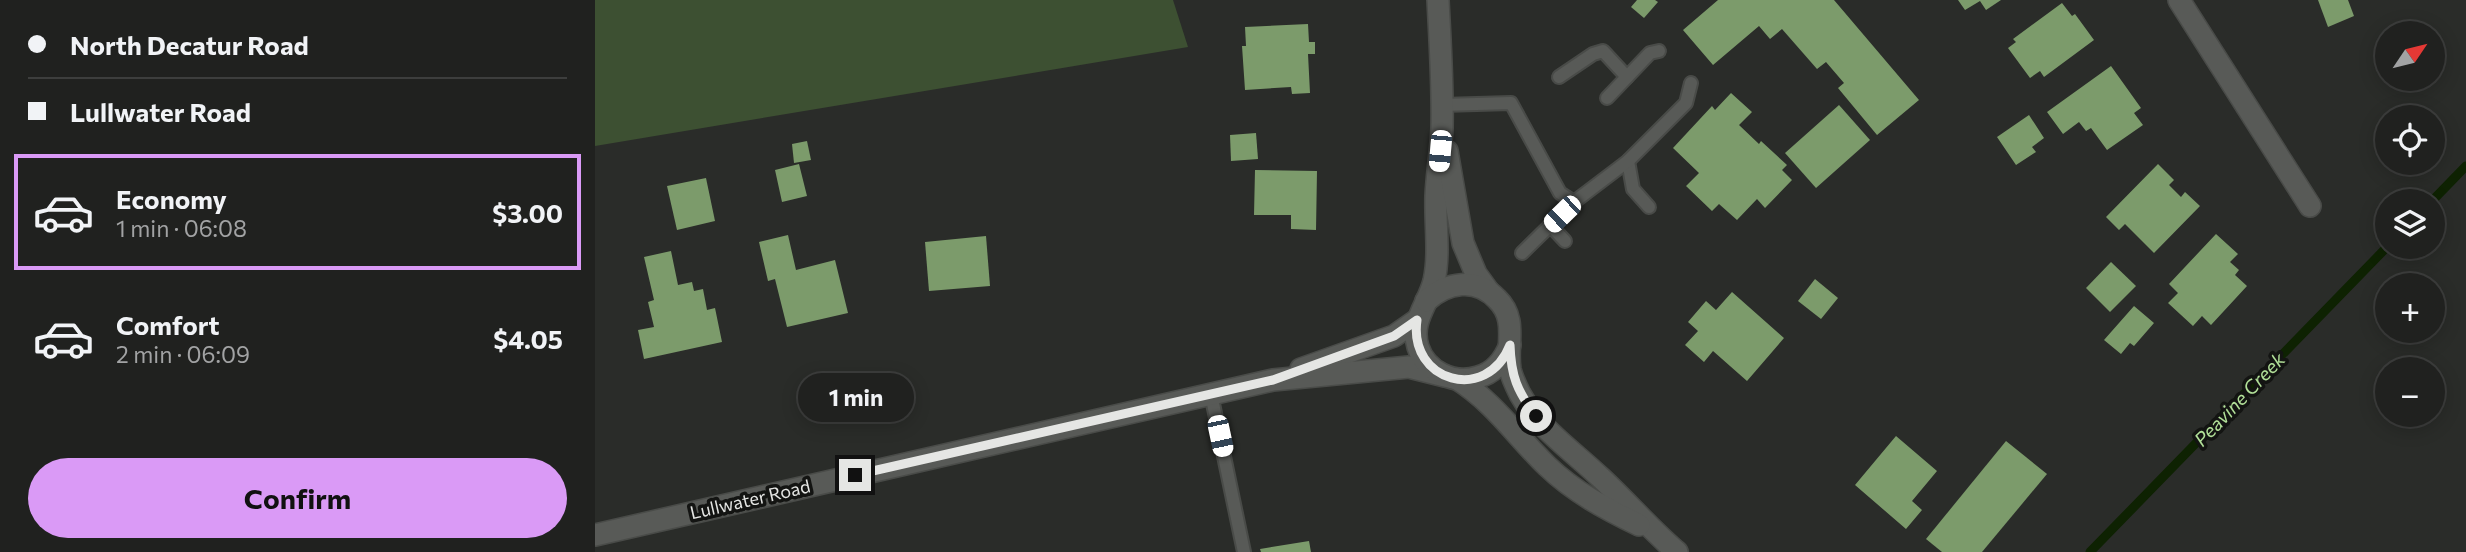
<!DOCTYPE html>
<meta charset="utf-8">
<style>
body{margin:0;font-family:Commissioner,sans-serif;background:#282928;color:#f1f3f6;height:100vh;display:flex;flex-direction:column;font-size:26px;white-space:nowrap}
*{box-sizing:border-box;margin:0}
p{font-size:23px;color:#a2a3a4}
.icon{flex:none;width:38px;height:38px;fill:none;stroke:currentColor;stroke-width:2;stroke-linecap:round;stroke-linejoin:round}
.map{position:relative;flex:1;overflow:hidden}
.side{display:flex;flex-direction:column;background:#20211f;width:595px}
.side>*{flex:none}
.hud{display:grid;align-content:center;height:154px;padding:0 28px;background:#20211f}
.needle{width:46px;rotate:55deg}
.buttons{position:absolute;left:1780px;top:21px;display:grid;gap:14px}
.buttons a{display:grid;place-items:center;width:70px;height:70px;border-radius:50%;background:#20211f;box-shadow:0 4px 18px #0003,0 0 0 2px #3d3e3d;font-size:35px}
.end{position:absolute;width:32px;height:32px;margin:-16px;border:9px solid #e5e6e4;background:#111;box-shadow:0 0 0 4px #111}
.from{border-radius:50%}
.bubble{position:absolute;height:49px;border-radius:24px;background:#20211f;box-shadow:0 4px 18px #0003,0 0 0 2px #3d3e3d;font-size:23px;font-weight:700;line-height:49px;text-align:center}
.car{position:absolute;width:21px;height:42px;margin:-21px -10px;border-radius:9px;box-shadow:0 0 5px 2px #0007;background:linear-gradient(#fff 24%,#345 0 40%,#fff 0 76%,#345 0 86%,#fff 0)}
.hud b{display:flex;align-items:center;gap:24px;height:66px;font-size:26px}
.hud b+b{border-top:2px solid #3d3e3d}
.hud i{width:18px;height:18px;background:#f1f3f6}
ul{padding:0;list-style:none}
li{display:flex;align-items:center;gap:21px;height:116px;margin:0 14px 10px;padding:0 14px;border:4px solid transparent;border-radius:0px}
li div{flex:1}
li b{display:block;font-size:26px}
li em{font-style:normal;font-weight:700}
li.on{border-color:#da9af6}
li>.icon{width:63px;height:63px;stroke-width:1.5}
.primary-button{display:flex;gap:14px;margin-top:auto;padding:14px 28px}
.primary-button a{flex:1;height:80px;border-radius:42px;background:#da9af6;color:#111;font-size:28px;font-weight:700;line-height:80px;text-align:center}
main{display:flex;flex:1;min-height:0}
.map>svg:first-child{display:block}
</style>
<main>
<section class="side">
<div class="hud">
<b><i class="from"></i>North Decatur Road</b>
<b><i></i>Lullwater Road</b>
</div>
<ul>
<li class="on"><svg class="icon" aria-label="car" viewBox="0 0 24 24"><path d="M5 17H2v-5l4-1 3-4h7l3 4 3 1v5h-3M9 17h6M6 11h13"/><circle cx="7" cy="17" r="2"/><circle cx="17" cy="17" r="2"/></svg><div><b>Economy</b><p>1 min · 06:08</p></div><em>$3.00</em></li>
<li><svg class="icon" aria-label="car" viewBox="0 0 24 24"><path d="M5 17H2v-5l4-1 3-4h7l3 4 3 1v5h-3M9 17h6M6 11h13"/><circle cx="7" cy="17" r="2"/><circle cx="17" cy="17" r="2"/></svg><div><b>Comfort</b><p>2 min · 06:09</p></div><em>$4.05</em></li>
</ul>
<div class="primary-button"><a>Confirm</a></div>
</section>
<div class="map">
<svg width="1871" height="552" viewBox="0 0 1871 552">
<rect width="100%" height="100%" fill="#2a2c29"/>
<path fill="#3d5032" d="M0 0H578L593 47 0 146Z"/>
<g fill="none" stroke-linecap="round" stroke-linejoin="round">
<g stroke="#0e2202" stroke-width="9">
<path d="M1837 201 1871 166"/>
<path d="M1495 552 1792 247"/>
</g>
</g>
<g fill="#7c9b6b">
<path d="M1042 0H1060L1063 2 1049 18 1036 7Z"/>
<path d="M1123 0H1239L1324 100 1282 135 1243 88 1249 83 1231 62 1222 69 1187 29 1175 39 1164 26 1118 65 1088 30Z"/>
<path d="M1363 0H1406L1391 10 1385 1 1370 10Z"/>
<path d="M1723 0H1753L1759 16 1733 27Z"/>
<path d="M1467 3 1477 16 1480 14 1499 40 1449 77 1445 71 1435 78 1413 48 1421 42 1418 39Z"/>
<path d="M713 24 714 42H720V54H713L715 93 697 94 696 87 650 90 647 46H651L650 27Z"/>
<path d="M1516 66 1546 108 1539 113 1548 125 1512 150 1496 128 1491 131 1484 122 1468 134 1452 112Z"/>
<path d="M1136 93 1157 112 1144 125 1164 144 1166 141 1192 165 1187 170 1197 180 1170 208 1162 199 1142 220 1124 204 1117 211 1091 186 1104 173 1078 148 1117 106 1120 110Z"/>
<path d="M1244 105 1275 140 1221 188 1190 153Z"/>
<path d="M1434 115 1449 138 1437 147 1441 152 1421 165 1402 137Z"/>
<path d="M661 133 663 159 636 161 635 135Z"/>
<path d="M212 141 216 160 199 163 197 144Z"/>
<path d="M204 164 212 196 187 202 180 170Z"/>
<path d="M1563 164 1579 180 1574 185 1586 197 1590 192 1605 206 1559 253 1530 224 1524 230 1511 217Z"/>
<path d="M660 170 722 171 721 230 696 229V215H659Z"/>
<path d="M111 178 120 221 82 230 72 186Z"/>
<path d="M1621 234 1643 254 1635 262 1644 270 1640 275 1652 286 1616 325 1607 316 1598 326 1573 303 1583 293 1574 284Z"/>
<path d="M193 235 201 270 240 260 253 313 192 327 180 279 173 281 164 242Z"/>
<path d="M391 236 395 286 334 291 330 242Z"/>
<path d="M76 251 83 285 97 282 99 291 108 289 112 310 120 308 127 342 49 359 43 330 59 327 53 302 59 300 49 257Z"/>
<path d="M1516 262 1541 286 1515 312 1491 288Z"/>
<path d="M1220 279 1243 298 1226 319 1203 301Z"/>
<path d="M1137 292 1189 338 1152 381 1118 351 1109 362 1090 345 1103 331 1093 322 1111 301 1121 310Z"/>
<path d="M1539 306 1559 323 1539 346 1535 343 1526 354 1509 340Z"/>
<path d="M1301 436 1342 471 1317 501 1327 510 1311 529 1260 485Z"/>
<path d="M1411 441 1452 474 1387 552H1347L1331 539Z"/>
<path d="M714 541 716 552H666L665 549Z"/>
</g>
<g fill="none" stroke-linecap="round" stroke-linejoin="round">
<defs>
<g id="lane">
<path d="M964 77 998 54 1008 51 1032 77"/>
<path d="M1012 98 1055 53 1064 51"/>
<path d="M847 105 916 103 965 193 979 202"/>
<path d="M1033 161 1038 189 1054 207"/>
<path d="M955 225 970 241"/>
<path d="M927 253 979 202 1033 161 1091 103 1096 83"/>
<path d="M616 394 649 552"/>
</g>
<g id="street">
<path d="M1584 0 1715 206"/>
<path d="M706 369 799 336 822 320"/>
<path d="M0 535 678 380 814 367 850 376"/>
</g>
<g id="secondary">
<path d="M843 0C845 42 848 85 847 128 846 151 842 173 841 196 840 225 845 254 839 281 833 305 815 321 823 347 831 371 858 385 883 377 899 373 909 360 915 345"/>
<path d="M852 151 868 243 881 274 894 292"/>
<path d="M831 301C852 282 881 277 902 299 923 319 911 344 915 369 917 378 921 386 925 394 944 429 978 451 1006 478 1032 502 1055 529 1082 552"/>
<path d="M862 379C901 404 920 435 952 466 979 492 1011 509 1044 525"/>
</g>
</defs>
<use href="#lane" stroke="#494b48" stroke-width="16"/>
<use href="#street" stroke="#494b48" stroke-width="24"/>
<use href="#secondary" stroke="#494b48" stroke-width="24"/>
<use href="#lane" stroke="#585a57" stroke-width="12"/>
<use href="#street" stroke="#585a57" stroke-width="21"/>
<use href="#secondary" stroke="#585a57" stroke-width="21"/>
</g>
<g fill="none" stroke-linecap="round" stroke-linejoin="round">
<path stroke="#e5e6e4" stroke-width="9" d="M260 475 678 380 799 336 822 320C813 382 892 404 915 345 916 376 922 391 941 416"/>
</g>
<g text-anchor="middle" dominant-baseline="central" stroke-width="7" stroke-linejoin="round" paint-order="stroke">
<g font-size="18" fill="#e5e6e4" stroke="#131412">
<text transform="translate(155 499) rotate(-13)">Lullwater Road</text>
</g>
<g font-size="19" font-style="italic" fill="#b2e199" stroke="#131412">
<text transform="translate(1644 399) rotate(-46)">Peavine Creek</text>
</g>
</g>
</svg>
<div class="buttons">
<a><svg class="needle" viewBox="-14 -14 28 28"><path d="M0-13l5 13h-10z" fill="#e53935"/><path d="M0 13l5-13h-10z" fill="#a2a3a4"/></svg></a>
<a><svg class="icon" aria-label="locate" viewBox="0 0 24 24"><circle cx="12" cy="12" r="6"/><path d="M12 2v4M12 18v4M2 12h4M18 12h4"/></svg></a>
<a><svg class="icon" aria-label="layers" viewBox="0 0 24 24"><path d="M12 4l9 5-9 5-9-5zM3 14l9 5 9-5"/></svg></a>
<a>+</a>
<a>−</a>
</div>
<i class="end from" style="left:941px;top:416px"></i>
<i class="end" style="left:260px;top:475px"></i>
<div class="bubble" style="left:203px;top:373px;width:116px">1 min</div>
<i class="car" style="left:845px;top:151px;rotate:185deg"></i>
<i class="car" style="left:967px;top:214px;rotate:226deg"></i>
<i class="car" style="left:625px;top:436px;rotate:168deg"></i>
</div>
</main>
